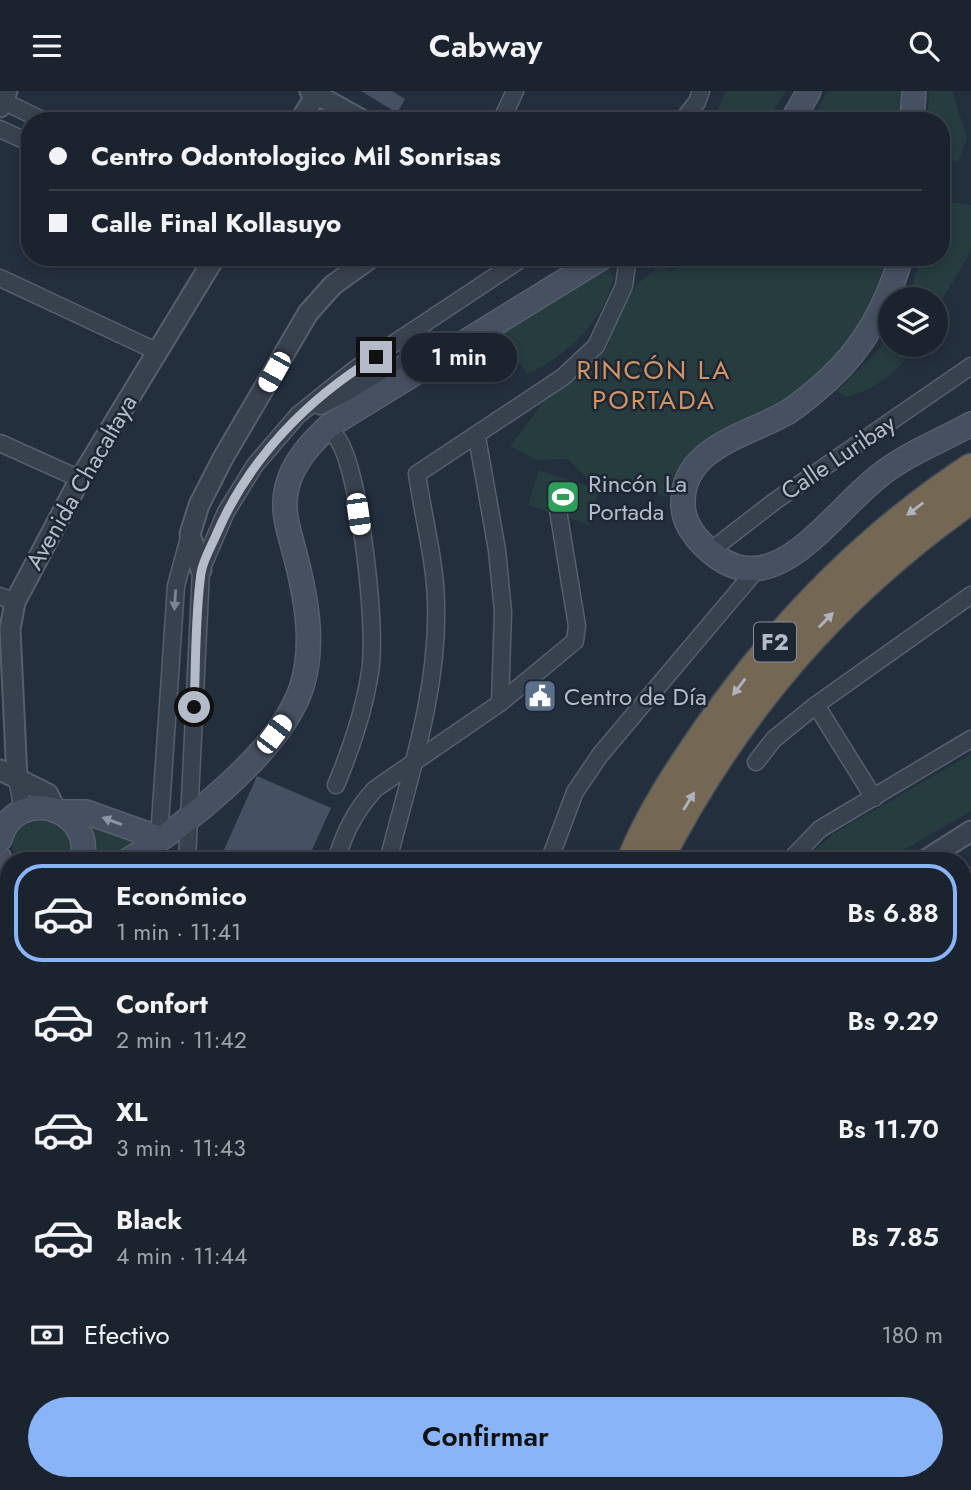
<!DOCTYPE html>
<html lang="es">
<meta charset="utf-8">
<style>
body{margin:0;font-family:Jost,sans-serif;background:#242b36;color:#f1f3f6;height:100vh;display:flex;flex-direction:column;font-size:26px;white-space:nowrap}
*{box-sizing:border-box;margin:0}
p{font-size:23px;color:#a0a4aa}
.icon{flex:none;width:38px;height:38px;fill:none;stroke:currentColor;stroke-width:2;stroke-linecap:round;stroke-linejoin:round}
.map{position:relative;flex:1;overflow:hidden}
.drawer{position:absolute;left:0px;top:761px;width:971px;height:639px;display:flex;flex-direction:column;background:#1b232e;border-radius:28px 28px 0 0;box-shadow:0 4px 10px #0003,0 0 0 2px #39404a}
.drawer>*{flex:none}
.top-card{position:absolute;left:21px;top:21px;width:929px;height:154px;border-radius:28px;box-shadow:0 4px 10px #0003,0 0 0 2px #39404a;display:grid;align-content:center;height:154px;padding:0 28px;background:#1b232e}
.fabs{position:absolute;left:878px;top:196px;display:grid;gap:14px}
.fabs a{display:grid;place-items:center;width:70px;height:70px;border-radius:50%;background:#1b232e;box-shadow:0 4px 10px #0003,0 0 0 2px #39404a;font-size:35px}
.end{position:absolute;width:32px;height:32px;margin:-16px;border:9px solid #b4bcc9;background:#111;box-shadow:0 0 0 4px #111}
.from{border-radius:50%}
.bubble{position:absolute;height:49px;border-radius:24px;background:#1b232e;box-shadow:0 4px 10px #0003,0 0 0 2px #39404a;font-size:23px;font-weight:600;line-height:49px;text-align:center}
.car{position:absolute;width:21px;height:42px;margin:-21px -10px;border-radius:9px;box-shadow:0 0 5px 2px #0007;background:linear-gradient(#fff 24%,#345 0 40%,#fff 0 76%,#345 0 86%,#fff 0)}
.top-card b{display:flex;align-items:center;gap:24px;height:66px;font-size:26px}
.top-card b+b{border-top:2px solid #39404a}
.top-card i{width:18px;height:18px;background:#f1f3f6}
ul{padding:12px 0 0;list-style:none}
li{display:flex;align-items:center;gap:21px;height:98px;margin:0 14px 10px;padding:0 14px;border:4px solid transparent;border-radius:28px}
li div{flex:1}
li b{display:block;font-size:26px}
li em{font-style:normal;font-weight:600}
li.current{border-color:#8ab4f8}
li>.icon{width:63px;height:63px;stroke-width:1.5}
.pay{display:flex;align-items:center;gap:18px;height:77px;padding:0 28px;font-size:26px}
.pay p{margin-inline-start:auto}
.primary-button{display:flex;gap:14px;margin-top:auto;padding:14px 28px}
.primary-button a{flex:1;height:80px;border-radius:42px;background:#8ab4f8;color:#111;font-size:28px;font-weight:600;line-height:80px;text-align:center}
header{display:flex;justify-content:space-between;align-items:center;height:91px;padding:0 28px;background:#1b232e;font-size:32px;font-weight:600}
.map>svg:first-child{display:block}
</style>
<header><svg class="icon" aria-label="menu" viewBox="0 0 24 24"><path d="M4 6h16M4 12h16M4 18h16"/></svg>Cabway<svg class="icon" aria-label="search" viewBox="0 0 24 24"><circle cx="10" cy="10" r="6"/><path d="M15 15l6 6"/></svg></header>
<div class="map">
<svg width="971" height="1399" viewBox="0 0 971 1399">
<rect width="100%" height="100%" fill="#242f3e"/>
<g fill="#263c3f">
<path d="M726 0H786L767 30H713Z"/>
<path d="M828 0H900L899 30H811Z"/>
<path d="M929 0H952L967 47 958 71 948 69 942 100V30H927Z"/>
<path d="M942 110 971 114V160L936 219V208H907L922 166H942Z"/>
<path d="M693 166H887C873 217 842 268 799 299 747 335 684 335 667 406L588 388 567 368 537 369 510 355 546 307 598 268 609 254 612 236 637 193 660 175 671 181Z"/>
<path d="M607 176 614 185C607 227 566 266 527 283L498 245Z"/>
<path d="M891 241V254H916C898 280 878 298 846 306L837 300 875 263Z"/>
<path d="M539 379 599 399 588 433 528 414Z"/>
<path d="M971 663V720L884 770H803L833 743Z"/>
<path d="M77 723 127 740 139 754 127 770H89Z"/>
<path d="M47 725 71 742 72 770H16C5 739 22 732 47 725Z"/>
<path d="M753 1391H797L799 1399H756Z"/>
</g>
<g fill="#455162">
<path d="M361 0H392L405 8 397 22Z"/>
<path d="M257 685 331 717 307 770H219Z"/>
</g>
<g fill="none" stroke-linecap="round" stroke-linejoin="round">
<defs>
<g id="minor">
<path d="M3 10 44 30"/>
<path d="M501 30 515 0"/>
<path d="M682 30 697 11 701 0"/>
<path d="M0 38 30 52"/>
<path d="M0 187 156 260"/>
<path d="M320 315 413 268 436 265"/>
<path d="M329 335C334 343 340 350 343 358 361 400 377 536 370 581 364 620 351 658 336 694"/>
<path d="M477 346 497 459 503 521 500 612"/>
<path d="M0 352 80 388"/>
<path d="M709 461 775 410 971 275"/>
<path d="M0 505 15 511"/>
<path d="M816 614 874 707"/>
<path d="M756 671 774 648 816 614 971 504"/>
<path d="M17 687 23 720"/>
<path d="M159 747 176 495 190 443"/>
<path d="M187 770 201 479 226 421 255 374 298 324 354 279 524 166"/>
<path d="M336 770C344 742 355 720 375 698L500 612 575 550 577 535 557 413"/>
<path d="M388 770C409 686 439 599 436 511 435 469 423 425 417 383L563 286 596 255 624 195 628 166"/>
<path d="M549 770 575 701 600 664 757 478"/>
<path d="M789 770 820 738 971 648"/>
<path d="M962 789 971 785"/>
<path d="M962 927 971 921"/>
<path d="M0 1174 9 1177"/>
<path d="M962 1338 971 1375"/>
<path d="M199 1391 203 1399"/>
<path d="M332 1391 336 1399"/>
<path d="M423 1391 428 1399"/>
<path d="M463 1391 464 1399"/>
<path d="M635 1391 645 1399"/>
<path d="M735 1391 736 1399"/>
<path d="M825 1391 826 1399"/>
<path d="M851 1391 853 1399"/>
</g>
<g id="tertiary">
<path d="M310 0 364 30"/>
<path d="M0 16 7 0"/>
<path d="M300 30 318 0"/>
<path d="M201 479 190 443 199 414 223 367 308 222 333 194 372 166"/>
<path d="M0 679 48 703 55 718"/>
<path d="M17 687 10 538 15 511 80 388 215 166"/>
<path d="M924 770 971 740"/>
<path d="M126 1391 128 1399"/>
<path d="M145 1391 147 1399"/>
<path d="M809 1391 811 1399"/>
</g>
<g id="secondary">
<path d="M792 30 809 0"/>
<path d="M912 30 914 0"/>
<path d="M901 166C888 212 864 256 829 288 816 300 803 311 788 321 749 344 681 356 683 413 683 426 688 436 696 446 766 529 824 428 879 385 906 363 941 350 971 333"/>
<path d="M63 721H86L159 747"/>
<path d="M0 748C15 694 95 715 82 770"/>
<path d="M0 768 9 785"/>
<path d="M127 770C184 736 282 659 302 595 315 552 306 506 295 463 289 440 281 420 287 396 293 371 311 352 329 335L603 166"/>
<path d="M0 846 9 835"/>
</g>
<g id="motorway">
<path d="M632 770C651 722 681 678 710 636 782 534 866 447 971 378"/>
<path d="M657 770C734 621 833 504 971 407"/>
<path d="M576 1391 578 1399"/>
</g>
</defs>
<use href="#minor" stroke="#565f6c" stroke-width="19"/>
<use href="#tertiary" stroke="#565f6c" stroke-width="23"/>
<use href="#secondary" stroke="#565f6c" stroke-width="26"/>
<use href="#motorway" stroke="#434c59" stroke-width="33"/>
<use href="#minor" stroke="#38414e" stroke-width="16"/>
<use href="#tertiary" stroke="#38414e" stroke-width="19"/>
<use href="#secondary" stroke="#465061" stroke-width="23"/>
<use href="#motorway" stroke="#746855" stroke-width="30"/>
</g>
<defs><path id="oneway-solid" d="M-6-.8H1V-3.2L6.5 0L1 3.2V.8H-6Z" transform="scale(1.75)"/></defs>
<g fill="#aeb4bd">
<use href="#oneway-solid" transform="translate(915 418) rotate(143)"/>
<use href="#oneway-solid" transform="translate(826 529) rotate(-46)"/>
<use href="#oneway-solid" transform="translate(739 596) rotate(127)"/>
<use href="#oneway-solid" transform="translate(689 710) rotate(-58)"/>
</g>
<use fill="#7c8592" href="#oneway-solid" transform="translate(175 509) rotate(94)"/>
<use fill="#8e96a5" href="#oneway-solid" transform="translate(112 730) rotate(-160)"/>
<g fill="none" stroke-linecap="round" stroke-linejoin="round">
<path stroke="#b4bcc9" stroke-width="9" d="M194 616C196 572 195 525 201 482 203 469 212 454 217 442 249 368 307 308 376 266"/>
</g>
<defs>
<symbol id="stadium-square" viewBox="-11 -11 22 22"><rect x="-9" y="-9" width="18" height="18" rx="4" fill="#2e9e5b" stroke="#1d2633"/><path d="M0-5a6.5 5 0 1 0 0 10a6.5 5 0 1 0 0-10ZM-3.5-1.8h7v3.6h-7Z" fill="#fff"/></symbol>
<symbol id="civic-square" viewBox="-11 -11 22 22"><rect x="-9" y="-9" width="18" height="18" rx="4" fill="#5c6f8a" stroke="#1d2633"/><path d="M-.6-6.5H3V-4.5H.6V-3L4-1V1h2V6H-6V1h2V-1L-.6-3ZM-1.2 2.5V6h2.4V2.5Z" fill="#fff"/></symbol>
</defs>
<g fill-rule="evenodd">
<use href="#stadium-square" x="544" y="387" width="38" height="38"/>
<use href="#civic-square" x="521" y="586" width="38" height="38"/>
</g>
<g text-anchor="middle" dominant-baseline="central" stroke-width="5" stroke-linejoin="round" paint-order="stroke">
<rect fill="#1d2633" stroke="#878f9c" stroke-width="2" x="754" y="531.5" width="42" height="39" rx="5"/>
<g font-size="23" font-weight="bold" fill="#b4bcc9">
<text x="775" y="551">F2</text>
</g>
<g font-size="24" fill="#b4bcc9" stroke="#1d2633">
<text transform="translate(838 366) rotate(-34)">Calle Luribay</text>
<text transform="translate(81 391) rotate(-60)">Avenida Chacaltaya</text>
</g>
<g font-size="24" fill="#b4bcc9" stroke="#1d2633" text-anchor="start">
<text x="588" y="392">Rincón La<tspan x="588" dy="28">Portada</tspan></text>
<text x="564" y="605">Centro de Día</text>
</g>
<g font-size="26" letter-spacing="2" fill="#d59563" stroke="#1d2633">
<text x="654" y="279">RINCÓN LA<tspan x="654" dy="30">PORTADA</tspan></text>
</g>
</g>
</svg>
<div class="fabs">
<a><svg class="icon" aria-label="layers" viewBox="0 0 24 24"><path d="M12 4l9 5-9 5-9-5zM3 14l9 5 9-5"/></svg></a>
</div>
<i class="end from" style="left:194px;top:616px"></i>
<i class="end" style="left:376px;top:266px"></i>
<div class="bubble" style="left:401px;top:242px;width:116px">1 min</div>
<i class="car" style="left:274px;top:281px;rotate:209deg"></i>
<i class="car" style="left:358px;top:423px;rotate:172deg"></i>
<i class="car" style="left:274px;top:643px;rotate:37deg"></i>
<div class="top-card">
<b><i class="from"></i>Centro Odontologico Mil Sonrisas</b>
<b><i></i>Calle Final Kollasuyo</b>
</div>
<section class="drawer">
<ul>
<li class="current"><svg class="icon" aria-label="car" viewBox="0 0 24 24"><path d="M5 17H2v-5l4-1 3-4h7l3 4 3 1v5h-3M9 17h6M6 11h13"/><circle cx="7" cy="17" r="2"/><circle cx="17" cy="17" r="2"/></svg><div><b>Económico</b><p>1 min · 11:41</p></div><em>Bs 6.88</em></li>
<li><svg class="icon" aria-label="car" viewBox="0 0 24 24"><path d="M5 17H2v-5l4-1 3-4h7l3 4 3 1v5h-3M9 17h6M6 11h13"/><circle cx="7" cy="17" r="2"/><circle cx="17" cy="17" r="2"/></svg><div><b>Confort</b><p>2 min · 11:42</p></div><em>Bs 9.29</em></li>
<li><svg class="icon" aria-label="car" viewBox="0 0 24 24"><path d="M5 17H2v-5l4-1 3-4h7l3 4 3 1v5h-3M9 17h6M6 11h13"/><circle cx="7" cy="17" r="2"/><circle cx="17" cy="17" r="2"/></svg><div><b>XL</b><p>3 min · 11:43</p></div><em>Bs 11.70</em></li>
<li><svg class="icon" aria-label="car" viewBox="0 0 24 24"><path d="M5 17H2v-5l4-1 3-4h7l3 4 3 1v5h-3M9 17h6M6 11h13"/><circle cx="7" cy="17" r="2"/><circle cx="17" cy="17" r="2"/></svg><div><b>Black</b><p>4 min · 11:44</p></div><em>Bs 7.85</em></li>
</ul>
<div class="pay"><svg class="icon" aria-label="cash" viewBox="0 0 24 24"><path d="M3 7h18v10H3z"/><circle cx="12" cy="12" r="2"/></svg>Efectivo<p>180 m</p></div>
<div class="primary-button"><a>Confirmar</a></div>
</section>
</div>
